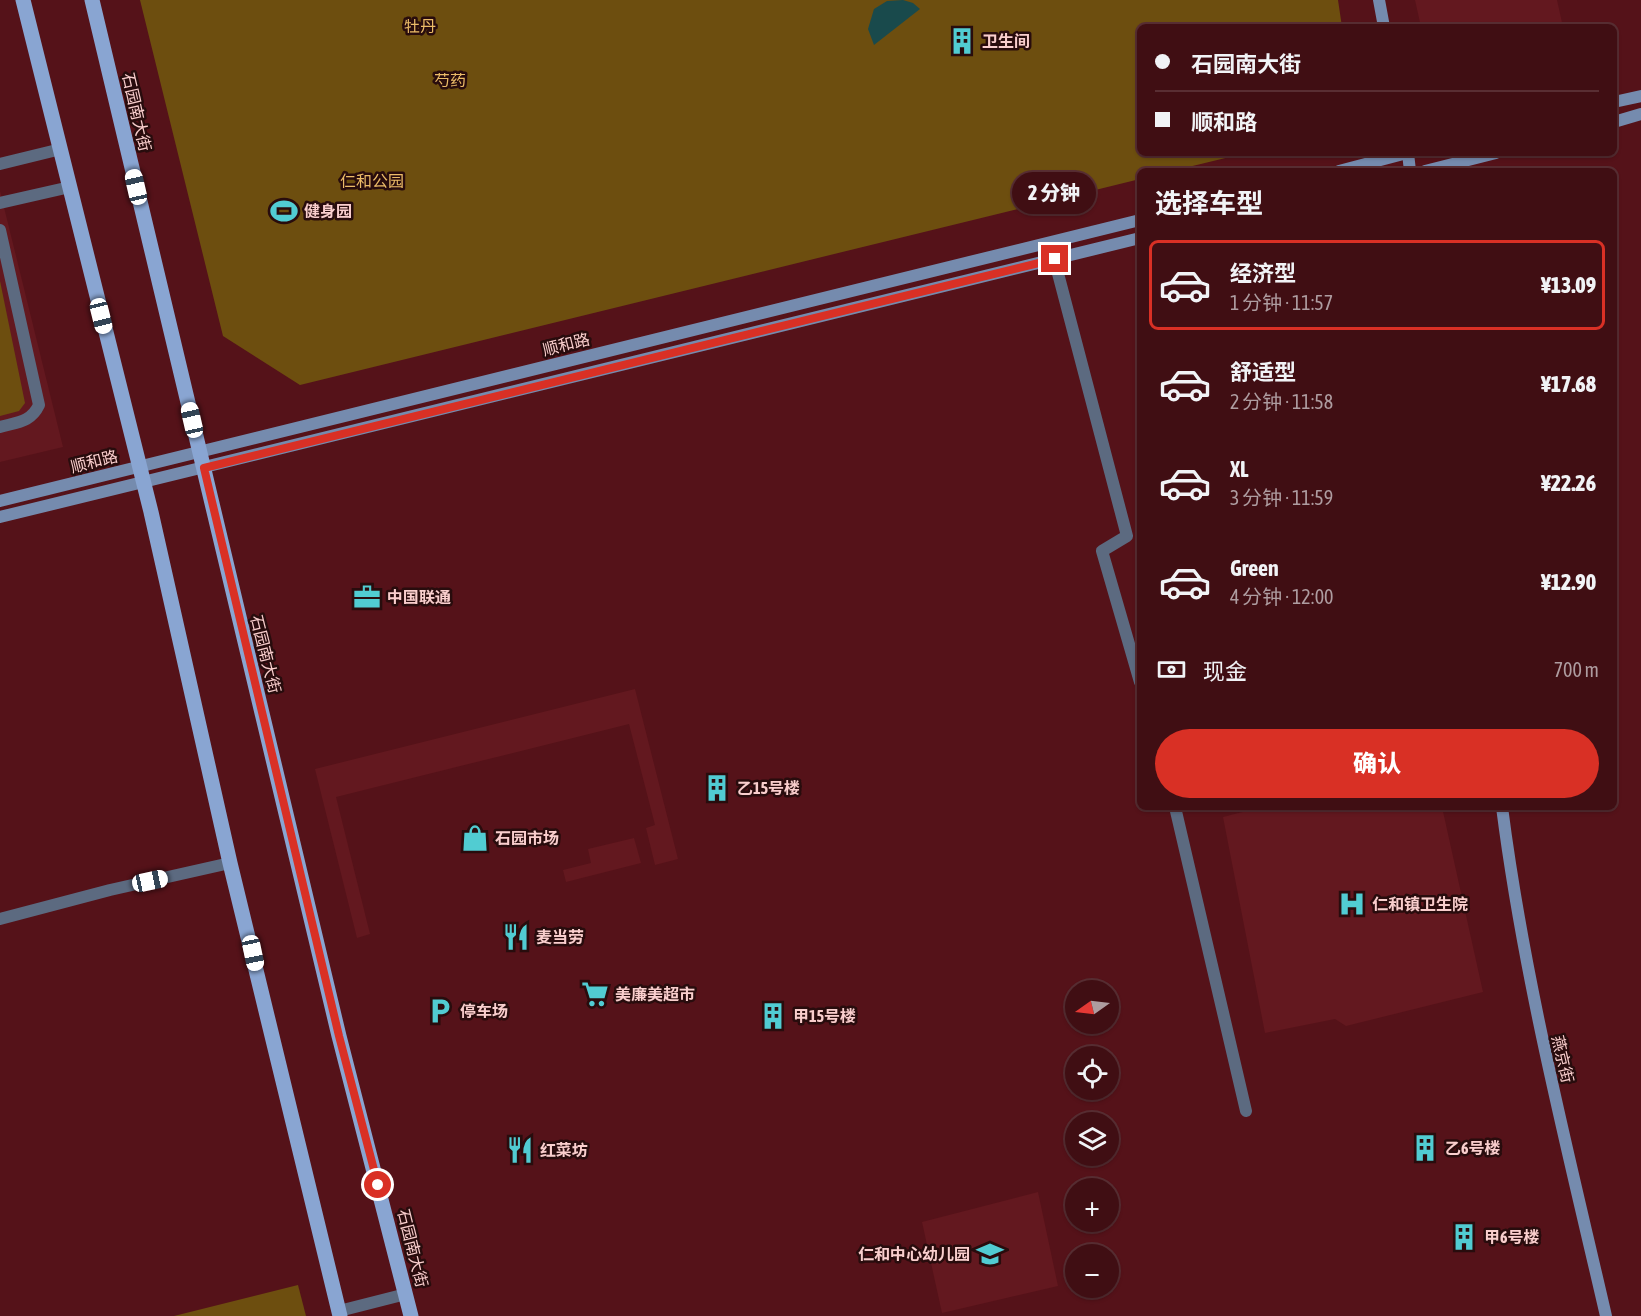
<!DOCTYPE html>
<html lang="zh">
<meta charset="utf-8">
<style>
body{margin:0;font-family:"Asap Condensed","Noto Sans SC",sans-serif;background:#47171c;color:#f1f3f6;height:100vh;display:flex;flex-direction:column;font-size:22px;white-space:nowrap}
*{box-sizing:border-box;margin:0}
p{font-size:20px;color:#ae9ca0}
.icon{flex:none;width:33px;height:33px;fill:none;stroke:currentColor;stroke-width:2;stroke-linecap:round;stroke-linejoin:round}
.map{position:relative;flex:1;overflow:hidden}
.sheet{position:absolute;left:1137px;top:168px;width:480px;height:642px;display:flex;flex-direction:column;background:#400e13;border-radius:9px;box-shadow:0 2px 4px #0004,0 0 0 2px #592e33}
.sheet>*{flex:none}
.banner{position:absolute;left:1137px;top:24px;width:480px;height:132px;border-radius:9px;box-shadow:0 2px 4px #0004,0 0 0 2px #592e33;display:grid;align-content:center;height:132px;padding:0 18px;background:#400e13}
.needle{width:39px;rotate:256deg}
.controls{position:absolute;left:1065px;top:980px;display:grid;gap:12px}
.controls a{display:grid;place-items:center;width:54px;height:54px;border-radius:50%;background:#400e13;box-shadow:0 2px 4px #0004,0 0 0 2px #592e33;font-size:30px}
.end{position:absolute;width:27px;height:27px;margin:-14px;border:8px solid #d93025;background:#fff;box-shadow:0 0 0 3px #fff}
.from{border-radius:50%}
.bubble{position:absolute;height:42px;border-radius:21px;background:#400e13;box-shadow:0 2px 4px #0004,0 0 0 2px #592e33;font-size:20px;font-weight:800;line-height:42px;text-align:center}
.car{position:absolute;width:18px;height:36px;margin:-18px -9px;border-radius:8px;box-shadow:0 0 4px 2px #0007;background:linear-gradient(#fff 24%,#345 0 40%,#fff 0 76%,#345 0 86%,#fff 0)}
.banner b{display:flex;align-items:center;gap:21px;height:57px;font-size:22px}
.banner b+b{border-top:2px solid #592e33}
.banner i{width:15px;height:15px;background:#f1f3f6}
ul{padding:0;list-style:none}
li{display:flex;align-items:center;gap:18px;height:90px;margin:0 12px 9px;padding:0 6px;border:3px solid transparent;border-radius:9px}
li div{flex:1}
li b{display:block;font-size:22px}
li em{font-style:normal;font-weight:800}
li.selected{border-color:#d93025}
li>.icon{width:54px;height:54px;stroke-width:1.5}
h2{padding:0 18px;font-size:27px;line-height:72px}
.pay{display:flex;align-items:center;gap:15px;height:66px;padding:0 18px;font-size:22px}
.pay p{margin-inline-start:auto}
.cta{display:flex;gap:12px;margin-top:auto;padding:12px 18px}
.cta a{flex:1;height:69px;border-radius:36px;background:#d93025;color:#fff;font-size:24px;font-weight:800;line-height:69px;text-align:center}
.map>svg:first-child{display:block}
</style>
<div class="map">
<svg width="1641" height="1316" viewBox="0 0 1641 1316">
<rect width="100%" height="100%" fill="#551219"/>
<g fill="#63181f">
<path d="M1415 0H1557L1563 27H1421Z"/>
<path d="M0 191 63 447 0 462Z"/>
<path d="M635 689 678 859 655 865 646 828 655 825 629 724 336 797 370 934 357 938 315 769Z"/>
<path d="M1262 807H1442L1483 992 1346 1026 1335 1019 1265 1033 1223 817Z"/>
<path d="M634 838 641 863 566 882 563 870 591 863 588 849Z"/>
<path d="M1038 1192 1058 1286 942 1313 922 1222Z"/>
</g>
<g fill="#6d4e0f">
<path d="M140 0H1338L1342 27H1140V153H1246L1172 171H1140V179L300 385 223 336Z"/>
<path d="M0 281 25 403 19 411 0 416Z"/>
<path d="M298 1285 306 1316H174Z"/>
</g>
<path fill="#194a4c" d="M903 0 913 3 920 9 874 45 868 29 874 9 887 1Z"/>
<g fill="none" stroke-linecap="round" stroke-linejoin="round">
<g stroke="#5c6a80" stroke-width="12">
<path d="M0 164 61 149"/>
<path d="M0 203 70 187"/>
<path d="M0 230 39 405C31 422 18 422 0 427"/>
<path d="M1050 243 1127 536 1102 551 1140 682"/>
<path d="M1175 807 1246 1111"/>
<path d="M0 919 110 890 230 863"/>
</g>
<path stroke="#5c6a80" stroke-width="12" d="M339 1311 406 1294"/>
<g stroke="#758bae" stroke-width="12">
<path d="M1379 0 1384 27"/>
<path d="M1614 102 1641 96"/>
<path d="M1614 122 1641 114"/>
<path d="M1408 153 1410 171"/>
<path d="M1339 171 1407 153"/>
<path d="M1425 171 1496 153"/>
<path d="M0 501 1140 220"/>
<path d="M0 517 1140 238"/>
<path d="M1502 807C1524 979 1567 1147 1606 1316"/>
</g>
<g stroke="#89a5d2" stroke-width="15">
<path d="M23 0 151 512 230 863 340 1316"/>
<path d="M92 0 339 1036 411 1316"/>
</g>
</g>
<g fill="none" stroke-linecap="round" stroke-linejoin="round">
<path stroke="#d93025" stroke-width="8" d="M378 1185 339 1036 204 468C487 397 771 328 1055 259"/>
</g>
<defs>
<symbol id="building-bare" viewBox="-9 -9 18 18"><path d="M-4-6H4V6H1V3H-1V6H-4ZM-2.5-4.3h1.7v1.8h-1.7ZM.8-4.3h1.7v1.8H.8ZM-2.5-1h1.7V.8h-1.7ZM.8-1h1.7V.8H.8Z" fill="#51ccd2" stroke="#280c0d" stroke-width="2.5" paint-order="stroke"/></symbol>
<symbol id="stadium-bare" viewBox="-9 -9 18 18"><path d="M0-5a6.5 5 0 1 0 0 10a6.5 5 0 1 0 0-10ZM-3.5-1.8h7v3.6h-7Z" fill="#51ccd2" stroke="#280c0d" stroke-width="2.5" paint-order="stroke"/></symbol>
<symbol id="office-bare" viewBox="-9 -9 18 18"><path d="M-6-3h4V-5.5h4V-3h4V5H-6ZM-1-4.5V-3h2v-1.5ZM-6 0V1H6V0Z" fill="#51ccd2" stroke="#280c0d" stroke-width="2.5" paint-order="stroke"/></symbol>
<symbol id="shop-bare" viewBox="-9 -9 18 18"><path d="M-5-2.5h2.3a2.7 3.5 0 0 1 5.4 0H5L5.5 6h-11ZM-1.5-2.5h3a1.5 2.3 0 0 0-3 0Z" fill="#51ccd2" stroke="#280c0d" stroke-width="2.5" paint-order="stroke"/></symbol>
<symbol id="hospital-bare" viewBox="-9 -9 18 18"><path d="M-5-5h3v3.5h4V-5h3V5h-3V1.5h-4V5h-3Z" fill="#51ccd2" stroke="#280c0d" stroke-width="2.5" paint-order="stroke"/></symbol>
<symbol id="restaurant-bare" viewBox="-9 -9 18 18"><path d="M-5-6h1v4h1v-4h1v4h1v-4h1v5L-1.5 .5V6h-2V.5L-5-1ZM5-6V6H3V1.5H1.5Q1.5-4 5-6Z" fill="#51ccd2" stroke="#280c0d" stroke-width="2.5" paint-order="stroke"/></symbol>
<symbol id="supermarket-bare" viewBox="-9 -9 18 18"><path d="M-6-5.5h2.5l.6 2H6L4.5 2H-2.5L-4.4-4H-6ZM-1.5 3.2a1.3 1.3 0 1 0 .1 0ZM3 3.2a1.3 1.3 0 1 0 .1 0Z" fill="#51ccd2" stroke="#280c0d" stroke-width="2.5" paint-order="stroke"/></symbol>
<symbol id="parking-bare" viewBox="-9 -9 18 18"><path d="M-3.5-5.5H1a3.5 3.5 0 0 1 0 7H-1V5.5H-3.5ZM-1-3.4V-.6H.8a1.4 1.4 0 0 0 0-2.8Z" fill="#51ccd2" stroke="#280c0d" stroke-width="2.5" paint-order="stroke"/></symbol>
<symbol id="school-bare" viewBox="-9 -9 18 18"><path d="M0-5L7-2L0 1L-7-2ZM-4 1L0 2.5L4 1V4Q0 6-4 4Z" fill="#51ccd2" stroke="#280c0d" stroke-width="2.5" paint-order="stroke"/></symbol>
</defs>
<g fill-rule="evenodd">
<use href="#building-bare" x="943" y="22" width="38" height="38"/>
<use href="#stadium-bare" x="265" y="192" width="38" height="38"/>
<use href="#office-bare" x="348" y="578" width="38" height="38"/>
<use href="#building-bare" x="698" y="769" width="38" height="38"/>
<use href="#shop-bare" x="456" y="819" width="38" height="38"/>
<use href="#hospital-bare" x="1333" y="885" width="38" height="38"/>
<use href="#restaurant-bare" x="497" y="918" width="38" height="38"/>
<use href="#supermarket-bare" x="576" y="975" width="38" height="38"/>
<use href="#parking-bare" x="421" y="992" width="38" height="38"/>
<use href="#building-bare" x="754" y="997" width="38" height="38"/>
<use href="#building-bare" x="1406" y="1129" width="38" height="38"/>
<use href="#restaurant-bare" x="501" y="1131" width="38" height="38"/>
<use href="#building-bare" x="1445" y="1218" width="38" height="38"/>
<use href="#school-bare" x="971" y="1235" width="38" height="38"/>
</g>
<g text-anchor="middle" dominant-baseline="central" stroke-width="5" stroke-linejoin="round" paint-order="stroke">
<g font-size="16" fill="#ecbc68" stroke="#280c0d">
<text x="420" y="26">牡丹</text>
<text x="450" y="80">芍药</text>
<text x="372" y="181">仁和公园</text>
</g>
<g font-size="16" font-weight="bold" fill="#f9cecd" stroke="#280c0d" text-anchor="start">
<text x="982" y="41">卫生间</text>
<text x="304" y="211">健身园</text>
<text x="387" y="597">中国联通</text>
<text x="737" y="788">乙15号楼</text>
<text x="495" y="838">石园市场</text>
<text x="1372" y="904">仁和镇卫生院</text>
<text x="536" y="937">麦当劳</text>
<text x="615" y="994">美廉美超市</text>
<text x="460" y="1011">停车场</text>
<text x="793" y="1016">甲15号楼</text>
<text x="1445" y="1148">乙6号楼</text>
<text x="540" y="1150">红菜坊</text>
<text x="1484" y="1237">甲6号楼</text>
<text x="970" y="1254" text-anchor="end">仁和中心幼儿园</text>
</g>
<g font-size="16" fill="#f9cecd" stroke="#280c0d">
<text transform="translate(137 112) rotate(77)">石园南大街</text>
<text transform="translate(566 344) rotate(-14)">顺和路</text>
<text transform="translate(94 461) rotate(-14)">顺和路</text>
<text transform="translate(266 654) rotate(76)">石园南大街</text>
<text transform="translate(1563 1059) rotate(77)">燕京街</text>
<text transform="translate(413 1248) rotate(76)">石园南大街</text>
</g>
</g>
</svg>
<div class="controls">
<a><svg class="needle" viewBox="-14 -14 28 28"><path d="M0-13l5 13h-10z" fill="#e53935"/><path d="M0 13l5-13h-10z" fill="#ae9ca0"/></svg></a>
<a><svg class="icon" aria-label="locate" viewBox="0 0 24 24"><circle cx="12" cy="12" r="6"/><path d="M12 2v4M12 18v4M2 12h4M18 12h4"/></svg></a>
<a><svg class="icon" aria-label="layers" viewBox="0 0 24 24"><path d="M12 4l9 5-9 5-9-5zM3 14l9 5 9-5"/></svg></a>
<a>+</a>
<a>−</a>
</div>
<i class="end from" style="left:378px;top:1185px"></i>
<i class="end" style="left:1055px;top:259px"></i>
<div class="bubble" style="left:1012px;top:172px;width:84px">2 分钟</div>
<i class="car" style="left:136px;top:187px;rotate:347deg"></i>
<i class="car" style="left:101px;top:316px;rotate:166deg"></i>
<i class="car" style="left:192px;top:420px;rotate:347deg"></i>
<i class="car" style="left:150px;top:881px;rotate:78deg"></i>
<i class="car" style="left:253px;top:953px;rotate:168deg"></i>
<div class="banner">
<b><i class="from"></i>石园南大街</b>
<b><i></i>顺和路</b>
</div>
<section class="sheet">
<h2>选择车型</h2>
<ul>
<li class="selected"><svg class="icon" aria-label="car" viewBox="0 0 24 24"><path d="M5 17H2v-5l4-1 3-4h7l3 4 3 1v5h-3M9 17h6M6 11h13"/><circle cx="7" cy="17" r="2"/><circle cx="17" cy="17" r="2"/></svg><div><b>经济型</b><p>1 分钟 · 11:57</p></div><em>¥13.09</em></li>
<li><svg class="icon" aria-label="car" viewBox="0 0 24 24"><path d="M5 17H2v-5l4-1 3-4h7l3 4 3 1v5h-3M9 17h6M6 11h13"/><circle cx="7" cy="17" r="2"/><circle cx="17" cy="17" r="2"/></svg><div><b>舒适型</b><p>2 分钟 · 11:58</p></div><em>¥17.68</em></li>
<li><svg class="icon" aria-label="car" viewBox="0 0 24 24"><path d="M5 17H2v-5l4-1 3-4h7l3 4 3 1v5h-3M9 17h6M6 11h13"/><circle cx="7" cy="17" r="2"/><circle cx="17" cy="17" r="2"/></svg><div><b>XL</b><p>3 分钟 · 11:59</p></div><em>¥22.26</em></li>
<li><svg class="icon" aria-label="car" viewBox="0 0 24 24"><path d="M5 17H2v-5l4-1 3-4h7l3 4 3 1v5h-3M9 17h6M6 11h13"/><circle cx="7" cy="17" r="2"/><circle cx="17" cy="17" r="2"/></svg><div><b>Green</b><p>4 分钟 · 12:00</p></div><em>¥12.90</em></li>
</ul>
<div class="pay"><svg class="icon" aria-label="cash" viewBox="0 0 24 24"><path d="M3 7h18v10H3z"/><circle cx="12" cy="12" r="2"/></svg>现金<p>700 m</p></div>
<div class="cta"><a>确认</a></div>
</section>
</div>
